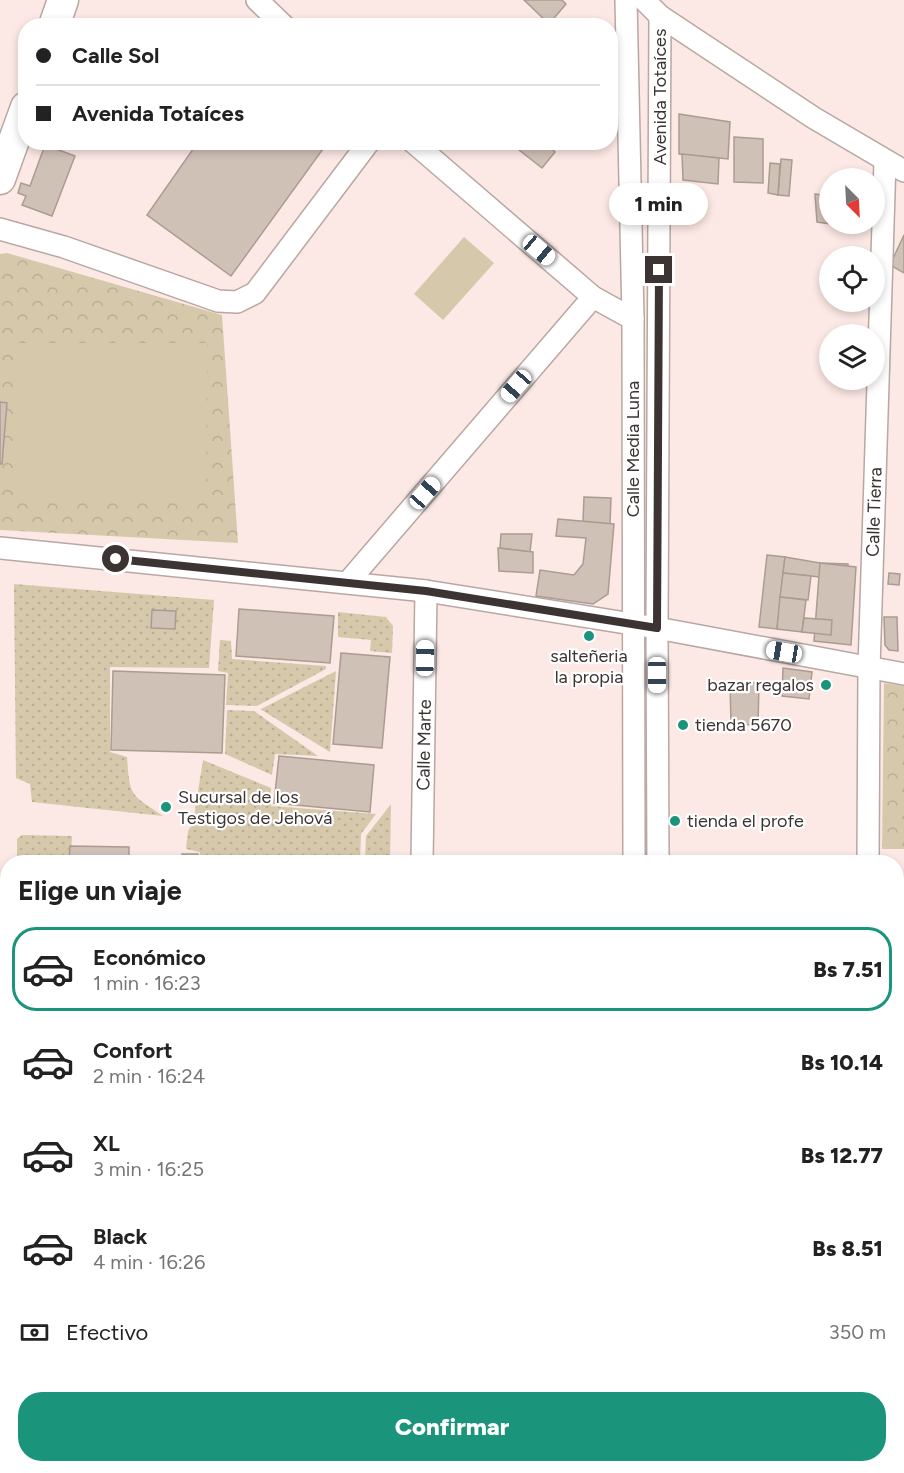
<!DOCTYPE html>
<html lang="es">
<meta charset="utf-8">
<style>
body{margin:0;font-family:Figtree,sans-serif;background:#f6f6f6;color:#222;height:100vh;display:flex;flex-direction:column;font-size:22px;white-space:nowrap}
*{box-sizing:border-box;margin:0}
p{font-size:20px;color:#767676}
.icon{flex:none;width:33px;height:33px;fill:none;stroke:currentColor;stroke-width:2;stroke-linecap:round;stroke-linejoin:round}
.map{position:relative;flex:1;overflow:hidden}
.drawer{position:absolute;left:0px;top:855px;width:904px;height:618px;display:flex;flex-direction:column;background:#fff;border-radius:24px 24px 0 0;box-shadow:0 3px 9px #0003}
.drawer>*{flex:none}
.guide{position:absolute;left:18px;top:18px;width:600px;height:132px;border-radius:24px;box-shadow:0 3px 9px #0003;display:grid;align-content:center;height:132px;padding:0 18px;background:#fff}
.needle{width:39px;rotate:156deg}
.controls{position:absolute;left:819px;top:168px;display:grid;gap:12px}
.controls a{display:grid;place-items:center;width:66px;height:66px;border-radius:50%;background:#fff;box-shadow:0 3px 9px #0003;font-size:30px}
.end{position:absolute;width:27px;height:27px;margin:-14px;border:8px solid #3b3432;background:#fff;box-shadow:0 0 0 3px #fff}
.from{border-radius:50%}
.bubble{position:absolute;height:42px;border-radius:21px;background:#fff;box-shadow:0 3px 9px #0003;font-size:20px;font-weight:800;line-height:42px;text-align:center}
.car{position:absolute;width:18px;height:36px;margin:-18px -9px;border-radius:8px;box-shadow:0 0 4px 2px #0007;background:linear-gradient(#fff 24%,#345 0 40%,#fff 0 76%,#345 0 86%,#fff 0)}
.guide b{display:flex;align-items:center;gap:21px;height:57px;font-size:22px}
.guide b+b{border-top:2px solid #e0e0e0}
.guide i{width:15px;height:15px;background:#222}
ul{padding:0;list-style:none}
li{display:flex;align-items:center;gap:18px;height:84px;margin:0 12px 9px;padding:0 6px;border:3px solid transparent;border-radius:24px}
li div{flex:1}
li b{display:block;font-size:22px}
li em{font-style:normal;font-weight:800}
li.active{border-color:#1a947a}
li>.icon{width:54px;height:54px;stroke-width:1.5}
h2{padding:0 18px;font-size:27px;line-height:72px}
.pay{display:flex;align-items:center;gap:15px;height:66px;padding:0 18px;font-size:22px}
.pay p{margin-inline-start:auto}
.action{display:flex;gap:12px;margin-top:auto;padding:12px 18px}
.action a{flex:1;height:69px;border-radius:24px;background:#1a947a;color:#fff;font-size:24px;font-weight:800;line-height:69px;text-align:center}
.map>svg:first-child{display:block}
</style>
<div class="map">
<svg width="904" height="1473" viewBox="0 0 904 1473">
<defs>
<pattern id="grass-dots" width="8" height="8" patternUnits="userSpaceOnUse" patternTransform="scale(1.5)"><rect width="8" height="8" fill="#d6c9ab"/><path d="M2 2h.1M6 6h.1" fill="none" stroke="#b9ad94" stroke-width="1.8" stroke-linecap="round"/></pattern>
<pattern id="park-crowns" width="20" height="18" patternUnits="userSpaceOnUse" patternTransform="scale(1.5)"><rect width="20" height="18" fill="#d6c9ab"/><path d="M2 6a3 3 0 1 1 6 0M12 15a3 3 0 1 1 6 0" fill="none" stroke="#b9ad94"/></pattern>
</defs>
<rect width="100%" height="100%" fill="#fce8e4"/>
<g fill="url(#grass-dots)">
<path d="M14 584 214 600 209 668 110 667V752L127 757C130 798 130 793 163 816L32 802 30 784 16 778Z"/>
<path d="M338 612 386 617 393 626 392 653 370 651 371 640 338 637Z"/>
<path d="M220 640 231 641 232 659 326 666V669L257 706 226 705 228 673 218 671Z"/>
<path d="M336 671 330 752 260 709H261Z"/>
<path d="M227 710 254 711 318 756 275 754 272 775 225 754Z"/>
<path d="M203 760 271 788V806L376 814 361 834 360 862H200V852L186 849 188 831 193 823Z"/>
<path d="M391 804 390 862H365L366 836Z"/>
<path d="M22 835 72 836 71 862H17V839Z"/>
</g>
<g fill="url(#park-crowns)">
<path d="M7 253 222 315 238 543 0 530V254Z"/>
<path d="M884 683 904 686V849H882Z"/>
<path d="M7 1045 8 1210H0V1046Z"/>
</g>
<g fill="#d6c9ab">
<path d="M464 237 494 263 443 320 414 294Z"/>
<path d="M16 343H207L206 495H15Z"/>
</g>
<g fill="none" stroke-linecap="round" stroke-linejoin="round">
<g stroke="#d5b7cf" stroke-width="5">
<path d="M897 1441 904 1440"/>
<path d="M0 1473 260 1466"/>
</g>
</g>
<g fill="#d0c1b7" stroke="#aa9c91" stroke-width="1.5">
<path d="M524 0H562L566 4 549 24Z"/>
<path d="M679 114 730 122 728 159 679 154Z"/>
<path d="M734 137 763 139V183L734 182Z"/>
<path d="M198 142H328L231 276 147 215Z"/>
<path d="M546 142 555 152 542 168 509 142Z"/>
<path d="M45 145 75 156 52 216 22 205 26 196 18 193 21 183 30 186Z"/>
<path d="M682 154 719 158 718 184 683 180Z"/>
<path d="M781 159 792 160 789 196 778 195Z"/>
<path d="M770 163 780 164 778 195 768 193Z"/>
<path d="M815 194 830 196V224H853L852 227 817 222Z"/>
<path d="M904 235V273L890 265Z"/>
<path d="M0 402 7 403 2 464H0Z"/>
<path d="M584 497 611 498 610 524 583 522Z"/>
<path d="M558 519 614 524 608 594 593 604 536 596 540 570 574 575 583 564 586 538 556 536Z"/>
<path d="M501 534H532L530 552 500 548Z"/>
<path d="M498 548 533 552V573L499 571Z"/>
<path d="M767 555 785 557 777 629 759 627Z"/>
<path d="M785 557 820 563 848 564 847 580 783 573Z"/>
<path d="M820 563 856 567 851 645 814 641Z"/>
<path d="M783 573 811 576 808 600 780 597Z"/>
<path d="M889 573 900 574 899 585 888 584Z"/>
<path d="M780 597 806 600 802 632 777 629Z"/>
<path d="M239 609 334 616 330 663 236 656Z"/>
<path d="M152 610 176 611 175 629 151 628Z"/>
<path d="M884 617H897L898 651 889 650 885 645Z"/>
<path d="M804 618 832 620 831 635 802 632Z"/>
<path d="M341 653 390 657 382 748 333 744Z"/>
<path d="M783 668 812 672 809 699 782 696Z"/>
<path d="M113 671 225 675 222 753 111 750Z"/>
<path d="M730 682 759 683 758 725 731 724Z"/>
<path d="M279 756 374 765 370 812 274 803Z"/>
<path d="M70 846 129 847V862H69Z"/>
<path d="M182 854H198L197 862H182Z"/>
<rect x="897" y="972" width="7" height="21"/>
<rect x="897" y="1107" width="7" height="39"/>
<rect x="897" y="1235" width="7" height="13"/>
<rect x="897" y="1252" width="7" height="14"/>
<path d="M897 1266H904V1291H898Z"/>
</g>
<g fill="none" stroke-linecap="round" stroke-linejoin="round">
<defs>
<g id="street">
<path d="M257 0 284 26"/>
<path d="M626 0 633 319"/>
<path d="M644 0 660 16 814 118 904 171"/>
<path d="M413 142 593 297 633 319 634 862"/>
<path d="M0 229 64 247 218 301 237 302 255 293 369 142"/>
<path d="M0 548 426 591 657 628 904 674"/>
<path d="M348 582 593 297"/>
<path d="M422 862 426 591"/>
<path d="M658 862 657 628 660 16"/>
<path d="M868 862 869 668 885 161"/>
<path d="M0 1028H8"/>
<path d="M897 1171H904"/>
<path d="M0 1223H8"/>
</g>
<g id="secondary">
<path d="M54 26 63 0"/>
<path d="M0 179 26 107"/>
<path d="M897 1411 904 1410"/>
<path d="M0 1446H8"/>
<path d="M592 1466V1473"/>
</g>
</defs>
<use href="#street" stroke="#b9a7a3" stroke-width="24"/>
<use href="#secondary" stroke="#b9a7a3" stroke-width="33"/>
<use href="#street" stroke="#fff" stroke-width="21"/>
<use href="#secondary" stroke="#fff" stroke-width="30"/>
</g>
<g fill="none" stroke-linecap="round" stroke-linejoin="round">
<path stroke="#3b3432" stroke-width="8" d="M116 559 426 591 657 628 659 270"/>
</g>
<g fill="#1a947a" stroke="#fff" stroke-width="2">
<circle cx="589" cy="636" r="6"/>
<circle cx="826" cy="685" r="6"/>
<circle cx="683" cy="725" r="6"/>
<circle cx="166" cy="807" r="6"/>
<circle cx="675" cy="821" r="6"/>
</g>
<g text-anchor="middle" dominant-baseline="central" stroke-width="4.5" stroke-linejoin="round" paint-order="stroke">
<g font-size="18" fill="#3b3432" stroke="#fff">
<text transform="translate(660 97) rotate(-90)">Avenida Totaíces</text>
<text transform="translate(633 449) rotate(-90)">Calle Media Luna</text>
<text transform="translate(874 512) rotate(-88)">Calle Tierra</text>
<text transform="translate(424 745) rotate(-89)">Calle Marte</text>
</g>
<g font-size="18" fill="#3b3432" stroke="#fff" text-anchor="start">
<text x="589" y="656" text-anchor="middle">salteñeria<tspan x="589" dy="21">la propia</tspan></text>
<text x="814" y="685" text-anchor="end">bazar regalos</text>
<text x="695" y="725">tienda 5670</text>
<text x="178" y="797">Sucursal de los<tspan x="178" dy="21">Testigos de Jehová</tspan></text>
<text x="687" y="821">tienda el profe</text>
</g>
</g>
</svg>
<div class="controls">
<a><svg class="needle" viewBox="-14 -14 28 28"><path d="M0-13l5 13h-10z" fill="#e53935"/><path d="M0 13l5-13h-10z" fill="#767676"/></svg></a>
<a><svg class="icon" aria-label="locate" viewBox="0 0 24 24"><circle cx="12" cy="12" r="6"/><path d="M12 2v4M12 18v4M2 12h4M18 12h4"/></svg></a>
<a><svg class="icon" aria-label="layers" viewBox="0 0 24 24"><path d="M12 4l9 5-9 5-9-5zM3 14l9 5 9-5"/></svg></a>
</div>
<i class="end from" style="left:116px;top:559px"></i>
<i class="end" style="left:659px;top:270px"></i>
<div class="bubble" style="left:609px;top:183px;width:99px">1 min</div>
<i class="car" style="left:539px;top:250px;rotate:130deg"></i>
<i class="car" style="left:516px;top:386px;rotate:221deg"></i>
<i class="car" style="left:425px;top:493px;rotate:41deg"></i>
<i class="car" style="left:784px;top:652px;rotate:280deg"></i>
<i class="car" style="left:425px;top:658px;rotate:1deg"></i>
<i class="car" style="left:657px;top:675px;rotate:180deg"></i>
<div class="guide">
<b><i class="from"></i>Calle Sol</b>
<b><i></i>Avenida Totaíces</b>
</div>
<section class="drawer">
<h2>Elige un viaje</h2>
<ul>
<li class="active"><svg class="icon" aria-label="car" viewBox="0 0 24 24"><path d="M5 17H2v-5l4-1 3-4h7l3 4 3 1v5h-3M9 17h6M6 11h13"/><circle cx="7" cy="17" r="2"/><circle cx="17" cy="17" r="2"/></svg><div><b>Económico</b><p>1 min · 16:23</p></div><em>Bs 7.51</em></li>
<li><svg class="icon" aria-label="car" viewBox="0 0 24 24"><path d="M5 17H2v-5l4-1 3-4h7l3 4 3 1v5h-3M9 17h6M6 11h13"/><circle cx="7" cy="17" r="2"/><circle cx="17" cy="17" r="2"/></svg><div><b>Confort</b><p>2 min · 16:24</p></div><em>Bs 10.14</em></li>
<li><svg class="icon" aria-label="car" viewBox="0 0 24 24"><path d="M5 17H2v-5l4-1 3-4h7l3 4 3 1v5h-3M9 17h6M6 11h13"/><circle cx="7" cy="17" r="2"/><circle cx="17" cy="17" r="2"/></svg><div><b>XL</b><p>3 min · 16:25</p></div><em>Bs 12.77</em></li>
<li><svg class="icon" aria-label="car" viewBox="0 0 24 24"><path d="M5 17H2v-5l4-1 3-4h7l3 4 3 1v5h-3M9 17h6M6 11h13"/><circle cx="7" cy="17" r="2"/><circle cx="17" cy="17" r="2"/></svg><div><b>Black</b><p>4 min · 16:26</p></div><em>Bs 8.51</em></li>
</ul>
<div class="pay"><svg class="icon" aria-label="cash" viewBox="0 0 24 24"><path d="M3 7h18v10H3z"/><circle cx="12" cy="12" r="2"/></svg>Efectivo<p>350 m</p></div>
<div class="action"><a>Confirmar</a></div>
</section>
</div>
